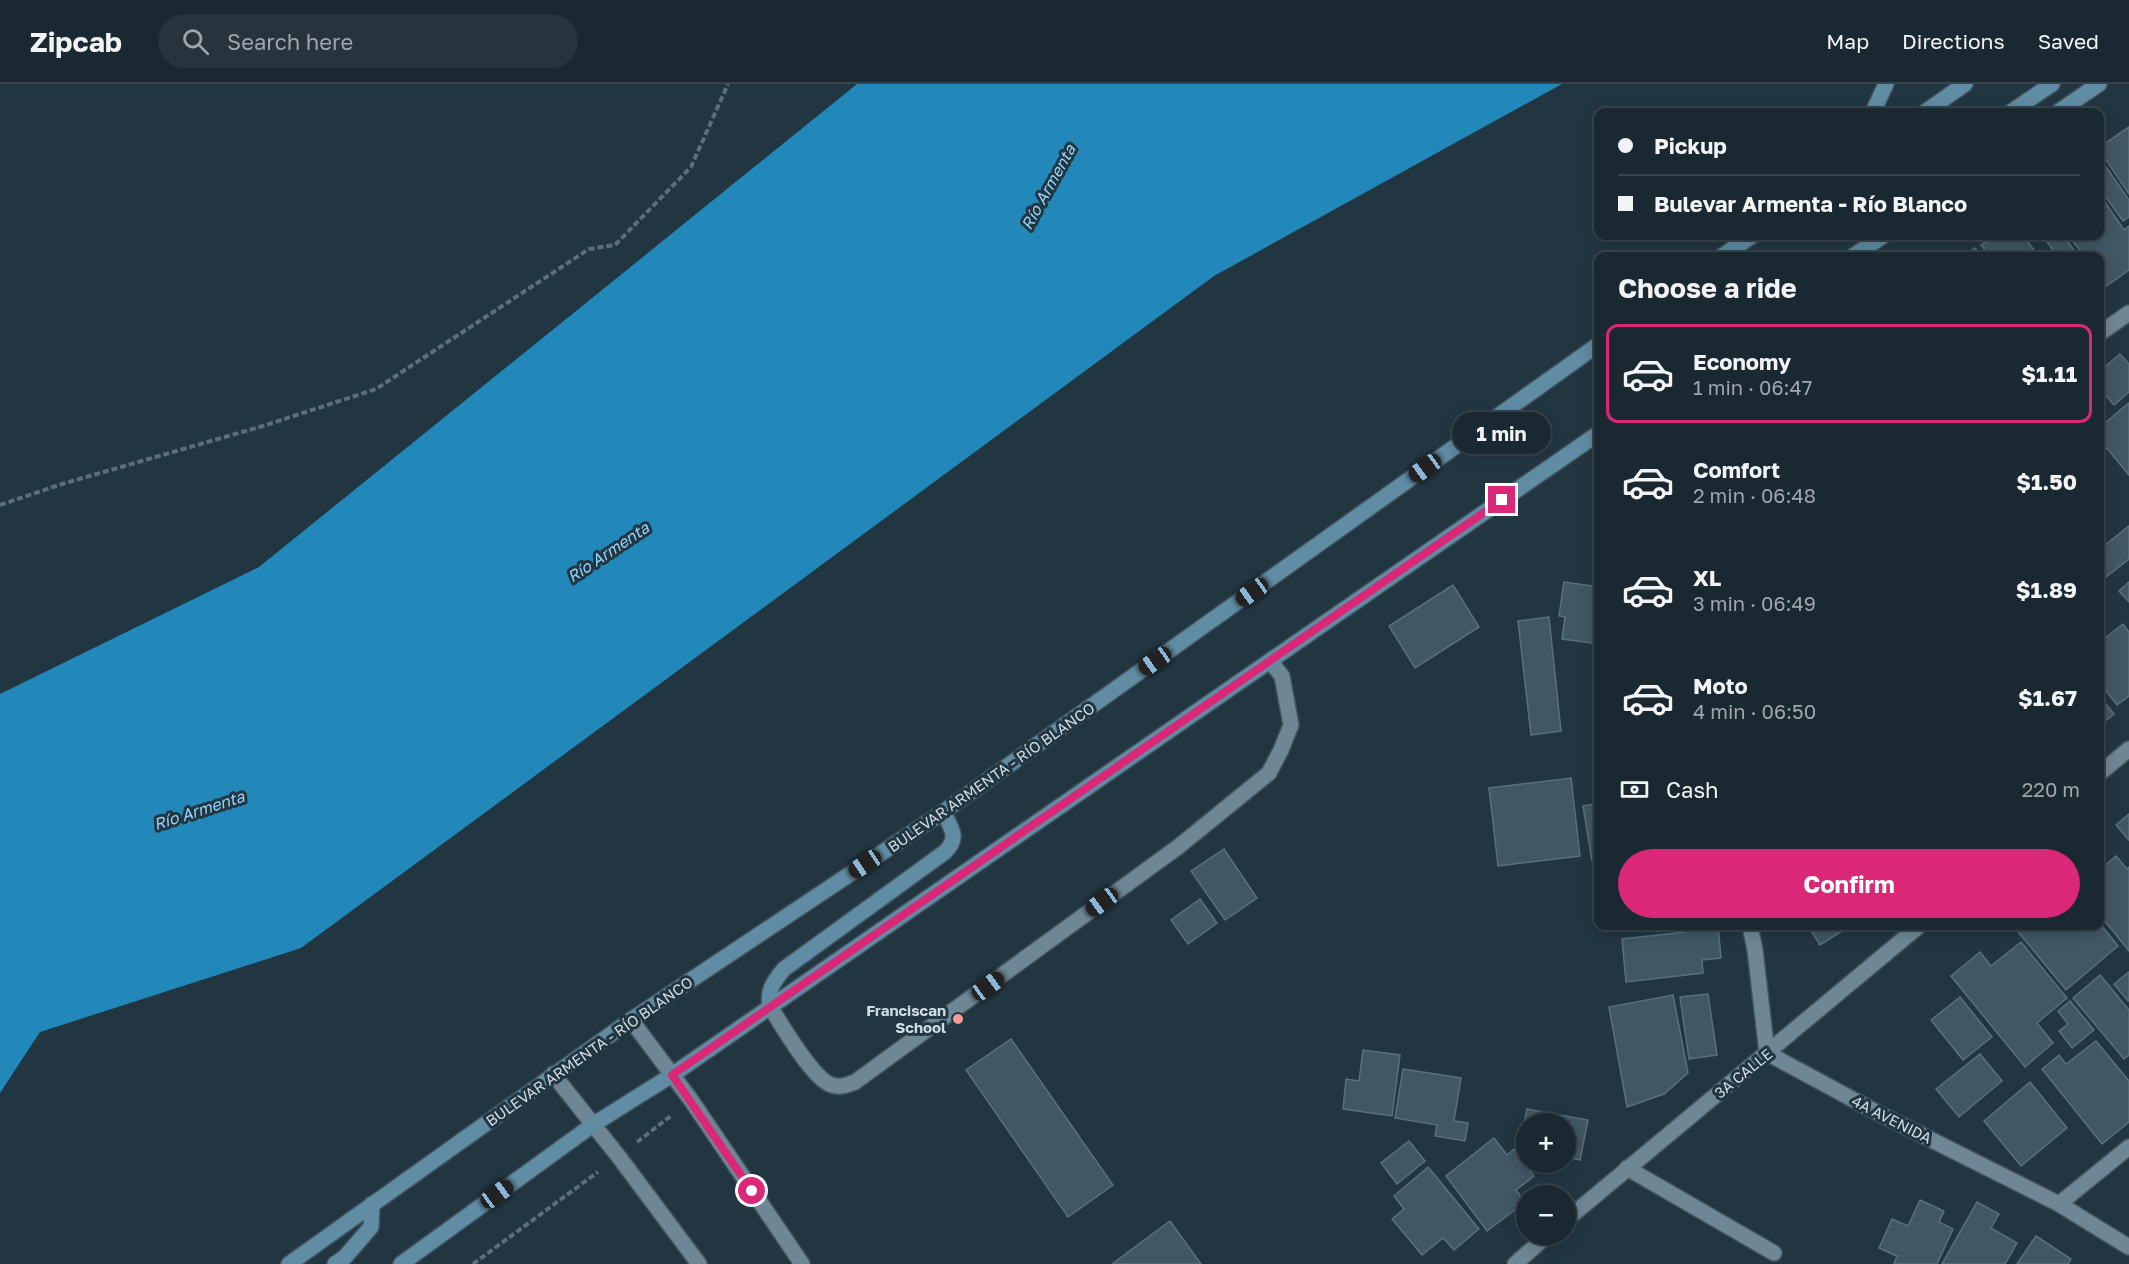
<!DOCTYPE html>
<meta charset="utf-8">
<style>
body{margin:0;font-family:"Golos Text",sans-serif;background:#27343e;color:#f1f3f6;height:100vh;display:flex;flex-direction:column;font-size:22px;white-space:nowrap}
*{box-sizing:border-box;margin:0}
p{font-size:20px;color:#9fa6ac}
.icon{flex:none;width:33px;height:33px;fill:none;stroke:currentColor;stroke-width:2;stroke-linecap:round;stroke-linejoin:round}
.map{position:relative;flex:1;overflow:hidden}
.sheet{position:absolute;left:1594px;top:168px;width:510px;height:678px;display:flex;flex-direction:column;background:#1a2832;border-radius:12px;box-shadow:0 3px 15px #0003,0 0 0 2px #38444d}
.sheet>*{flex:none}
.banner{position:absolute;left:1594px;top:24px;width:510px;height:132px;border-radius:12px;box-shadow:0 3px 15px #0003,0 0 0 2px #38444d;display:grid;align-content:center;height:132px;padding:0 24px;background:#1a2832}
.controls{position:absolute;left:1516px;top:1029px;display:grid;gap:12px}
.controls a{display:grid;place-items:center;width:60px;height:60px;border-radius:50%;background:#1a2832;box-shadow:0 3px 15px #0003,0 0 0 2px #38444d;font-size:30px}
.end{position:absolute;width:27px;height:27px;margin:-14px;border:8px solid #db2777;background:#fff;box-shadow:0 0 0 3px #fff}
.from{border-radius:50%}
.bubble{position:absolute;height:42px;border-radius:21px;background:#1a2832;box-shadow:0 3px 15px #0003,0 0 0 2px #38444d;font-size:20px;font-weight:700;line-height:42px;text-align:center}
.car{position:absolute;width:18px;height:36px;margin:-18px -9px;border-radius:8px;box-shadow:0 0 4px 2px #0007;background:linear-gradient(#222 24%,#8ab4d8 0 40%,#222 0 76%,#8ab4d8 0 86%,#222 0)}
.banner b{display:flex;align-items:center;gap:21px;height:57px;font-size:22px}
.banner b+b{border-top:2px solid #38444d}
.banner i{width:15px;height:15px;background:#f1f3f6}
ul{padding:0;list-style:none}
li{display:flex;align-items:center;gap:18px;height:99px;margin:0 12px 9px;padding:0 12px;border:3px solid transparent;border-radius:12px}
li div{flex:1}
li b{display:block;font-size:22px}
li em{font-style:normal;font-weight:700}
li.selected{border-color:#db2777}
li>.icon{width:54px;height:54px;stroke-width:1.5}
h2{padding:0 24px;font-size:27px;line-height:72px}
.pay{display:flex;align-items:center;gap:15px;height:66px;padding:0 24px;font-size:22px}
.pay p{margin-inline-start:auto}
.button{display:flex;gap:12px;margin-top:auto;padding:12px 24px}
.button a{flex:1;height:69px;border-radius:36px;background:#db2777;color:#fff;font-size:24px;font-weight:700;line-height:69px;text-align:center}
header{display:flex;align-items:center;gap:36px;box-sizing:border-box;height:84px;padding:0 30px;background:#1a2832;border-bottom:2px solid #38444d}
header strong{font-size:28px}
nav{display:flex;gap:33px;margin-inline-start:auto;font-size:21px}
.search{width:420px;height:54px;background:#27343e;display:flex;align-items:center;gap:15px;box-sizing:border-box;padding:0 21px;border-radius:33px;color:#9fa6ac;font-size:22px}
.map>svg:first-child{display:block}
</style>
<header>
<strong>Zipcab</strong>
<div class="search"><svg class="icon" aria-label="search" viewBox="0 0 24 24"><circle cx="10" cy="10" r="6"/><path d="M15 15l6 6"/></svg>Search here</div>
<nav><a>Map</a><a>Directions</a><a>Saved</a></nav>
</header>
<div class="map">
<svg width="2129" height="1180" viewBox="0 0 2129 1180">
<rect width="100%" height="100%" fill="#223642"/>
<path fill="#2188b9" d="M857 0H1562L1214 192 301 864 40 948 0 1009V610L259 483Z"/>
<g fill="#415764" stroke="#59707d" stroke-width="1.5">
<path d="M2129 43V110L2100 67V63Z"/>
<path d="M2100 74 2129 116V133L2123 137 2105 112 2100 115Z"/>
<path d="M2105 118 2124 146 2129 142V186L2105 203 2100 196V172H2084L2069 152H2100V122Z"/>
<path d="M1995 152H2024L2038 172H1989L1981 161Z"/>
<path d="M2043 152H2064L2078 172H2057Z"/>
<path d="M1975 164 1981 172H1963Z"/>
<path d="M2120 270 2129 280V308L2114 321 2100 305V287Z"/>
<path d="M2129 319V391L2100 356V343Z"/>
<path d="M2129 442V475L2106 493 2100 485V465Z"/>
<path d="M1564 498 1599 503V560L1562 555 1565 533 1559 532Z"/>
<path d="M2129 498V518L2119 507Z"/>
<path d="M1453 501 1479 543 1415 584 1389 542Z"/>
<path d="M1549 533 1561 647 1531 651 1518 537Z"/>
<path d="M2123 540 2129 548V612L2117 621 2100 599V558Z"/>
<path d="M2100 613 2114 630 2103 639 2100 635Z"/>
<path d="M1599 682V711L1595 683Z"/>
<path d="M1571 694 1580 772 1498 782 1489 704Z"/>
<path d="M1599 719V776L1592 777 1583 722Z"/>
<path d="M2129 730V756L2116 741Z"/>
<path d="M1224 765 1257 814 1225 836 1191 787Z"/>
<path d="M2116 772 2127 785 2129 783V867L2100 831V786Z"/>
<path d="M1200 815 1217 839 1188 860 1171 836Z"/>
<path d="M2100 840 2118 862 2066 906 2019 849 2027 842H2100Z"/>
<path d="M1684 842H1718L1721 874 1702 876 1703 889 1626 898 1622 855 1685 848Z"/>
<path d="M1808 842H1850L1820 861Z"/>
<path d="M2021 858 2067 914 2037 939 2053 959 2025 983 1951 892 1980 868 1991 882Z"/>
<path d="M2129 888V917H2128L2114 900Z"/>
<path d="M2100 891 2129 926V971L2124 975 2073 914Z"/>
<path d="M1708 910 1717 971 1689 975 1680 913Z"/>
<path d="M1673 911 1688 989 1664 1010 1627 1023 1609 923Z"/>
<path d="M1960 913 1992 953 1963 976 1931 936Z"/>
<path d="M2070 917 2094 946 2072 964 2059 947 2068 940 2058 927Z"/>
<path d="M1011 955 1113 1101 1068 1133 966 986Z"/>
<path d="M2096 957 2129 997V1038L2102 1060 2042 985 2059 971 2066 980Z"/>
<path d="M1363 966 1400 971 1392 1032 1343 1025 1346 995 1359 997Z"/>
<path d="M1980 970 2002 997 1959 1033 1936 1005Z"/>
<path d="M1403 985 1461 994 1454 1037 1468 1039 1465 1057 1435 1052 1437 1041 1395 1034Z"/>
<path d="M2030 998 2067 1044 2021 1082 1984 1037Z"/>
<path d="M1527 1025 1588 1036 1580 1076 1566 1073V1040H1527V1065L1519 1064Z"/>
<path d="M1494 1054 1507 1071 1514 1065 1534 1092 1516 1106 1525 1118 1487 1147 1446 1092Z"/>
<path d="M1409 1057 1425 1077 1397 1100 1381 1079Z"/>
<path d="M1428 1083 1479 1145 1454 1166 1443 1154 1422 1171 1392 1135 1404 1125 1394 1112Z"/>
<path d="M1920 1116 1944 1127 1939 1138 1953 1145 1937 1180H1894L1897 1172 1879 1164 1892 1135 1908 1142Z"/>
<path d="M1977 1118 1999 1130 1991 1144 2017 1159 2005 1180H1942Z"/>
<path d="M1170 1137 1201 1180H1112Z"/>
<path d="M2036 1152 2071 1175 2068 1180H2017Z"/>
</g>
<g fill="none" stroke-linecap="round" stroke-linejoin="round">
<defs>
<g id="service">
<path d="M770 923C782 941 813 996 832 1001 840 1004 847 1001 855 998L1178 763 1269 689 1281 666 1291 641 1282 592 1270 577"/>
<path d="M631 936 691 1016 802 1180"/>
<path d="M553 990 619 1073 699 1180"/>
<path d="M1627 1084 1774 1169"/>
</g>
<g id="minor">
<path d="M2100 249 2129 229"/>
<path d="M2100 689 2129 665"/>
<path d="M1750 842 1755 866 1767 969 1878 1029 2059 1120 2129 1163"/>
<path d="M2059 1120 2129 1063"/>
<path d="M1566 1136 1919 842"/>
<path d="M1515 1180 1549 1150"/>
</g>
<g id="secondary">
<path d="M1873 28 1886 0"/>
<path d="M1925 28 1965 0"/>
<path d="M2011 28 2052 0"/>
<path d="M2058 28 2099 0"/>
<path d="M1722 172 1752 152"/>
<path d="M1853 172 1883 152"/>
<path d="M770 923C767 907 773 898 784 885L945 768C960 753 951 744 943 728"/>
<path d="M289 1180 631 936 943 728 1599 260"/>
<path d="M335 1180 345 1173 371 1143 372 1120"/>
<path d="M401 1180 594 1040 672 991 1599 349"/>
</g>
</defs>
<use href="#service" stroke="#41535d" stroke-width="18"/>
<use href="#minor" stroke="#41535d" stroke-width="18"/>
<use href="#secondary" stroke="#41535d" stroke-width="18"/>
<g stroke="#5d6e79" stroke-width="4" stroke-dasharray="6 3" stroke-linecap="butt">
<path d="M0 421 62 400 263 342 376 305 589 165 615 161 691 83 728 0"/>
<path d="M637 1058 672 1031"/>
<path d="M473 1180 598 1088"/>
</g>
<use href="#service" stroke="#6f8694" stroke-width="15"/>
<use href="#minor" stroke="#6f8694" stroke-width="15"/>
<use href="#secondary" stroke="#608ca4" stroke-width="15"/>
</g>
<g fill="none" stroke-linecap="round" stroke-linejoin="round">
<path stroke="#db2777" stroke-width="8" d="M752 1107 672 991 1502 416"/>
</g>
<circle fill="#f59c94" stroke="#223642" stroke-width="2" cx="958" cy="935" r="6"/>
<g text-anchor="middle" dominant-baseline="central" stroke-width="6" stroke-linejoin="round" paint-order="stroke">
<g font-size="15" fill="#d0dce4" stroke="#223642">
<text transform="translate(991 693) rotate(-35)">BULEVAR ARMENTA - RÍO BLANCO</text>
<text transform="translate(589 967) rotate(-35)">BULEVAR ARMENTA - RÍO BLANCO</text>
<text transform="translate(1743 989) rotate(-39)">3A CALLE</text>
<text transform="translate(1892 1035) rotate(27)">4A AVENIDA</text>
</g>
<g font-size="15" font-weight="bold" fill="#d0dce4" stroke="#223642" text-anchor="end">
<text x="946" y="926">Franciscan<tspan x="946" dy="17">School</tspan></text>
</g>
<g font-size="16" font-style="italic" fill="#93d5fd" stroke="#223642">
<text transform="translate(1048 103) rotate(-61)">Río Armenta</text>
<text transform="translate(608 468) rotate(-34)">Río Armenta</text>
<text transform="translate(199 726) rotate(-18)">Río Armenta</text>
</g>
</g>
</svg>
<div class="controls">
<a>+</a>
<a>−</a>
</div>
<i class="end from" style="left:752px;top:1107px"></i>
<i class="end" style="left:1502px;top:416px"></i>
<div class="bubble" style="left:1452px;top:328px;width:99px">1 min</div>
<i class="car" style="left:1425px;top:384px;rotate:234deg"></i>
<i class="car" style="left:1252px;top:508px;rotate:235deg"></i>
<i class="car" style="left:1155px;top:577px;rotate:235deg"></i>
<i class="car" style="left:865px;top:780px;rotate:236deg"></i>
<i class="car" style="left:1102px;top:818px;rotate:234deg"></i>
<i class="car" style="left:988px;top:902px;rotate:54deg"></i>
<i class="car" style="left:497px;top:1110px;rotate:54deg"></i>
<div class="banner">
<b><i class="from"></i>Pickup</b>
<b><i></i>Bulevar Armenta - Río Blanco</b>
</div>
<section class="sheet">
<h2>Choose a ride</h2>
<ul>
<li class="selected"><svg class="icon" aria-label="car" viewBox="0 0 24 24"><path d="M5 17H2v-5l4-1 3-4h7l3 4 3 1v5h-3M9 17h6M6 11h13"/><circle cx="7" cy="17" r="2"/><circle cx="17" cy="17" r="2"/></svg><div><b>Economy</b><p>1 min · 06:47</p></div><em>$1.11</em></li>
<li><svg class="icon" aria-label="car" viewBox="0 0 24 24"><path d="M5 17H2v-5l4-1 3-4h7l3 4 3 1v5h-3M9 17h6M6 11h13"/><circle cx="7" cy="17" r="2"/><circle cx="17" cy="17" r="2"/></svg><div><b>Comfort</b><p>2 min · 06:48</p></div><em>$1.50</em></li>
<li><svg class="icon" aria-label="car" viewBox="0 0 24 24"><path d="M5 17H2v-5l4-1 3-4h7l3 4 3 1v5h-3M9 17h6M6 11h13"/><circle cx="7" cy="17" r="2"/><circle cx="17" cy="17" r="2"/></svg><div><b>XL</b><p>3 min · 06:49</p></div><em>$1.89</em></li>
<li><svg class="icon" aria-label="car" viewBox="0 0 24 24"><path d="M5 17H2v-5l4-1 3-4h7l3 4 3 1v5h-3M9 17h6M6 11h13"/><circle cx="7" cy="17" r="2"/><circle cx="17" cy="17" r="2"/></svg><div><b>Moto</b><p>4 min · 06:50</p></div><em>$1.67</em></li>
</ul>
<div class="pay"><svg class="icon" aria-label="cash" viewBox="0 0 24 24"><path d="M3 7h18v10H3z"/><circle cx="12" cy="12" r="2"/></svg>Cash<p>220 m</p></div>
<div class="button"><a>Confirm</a></div>
</section>
</div>
